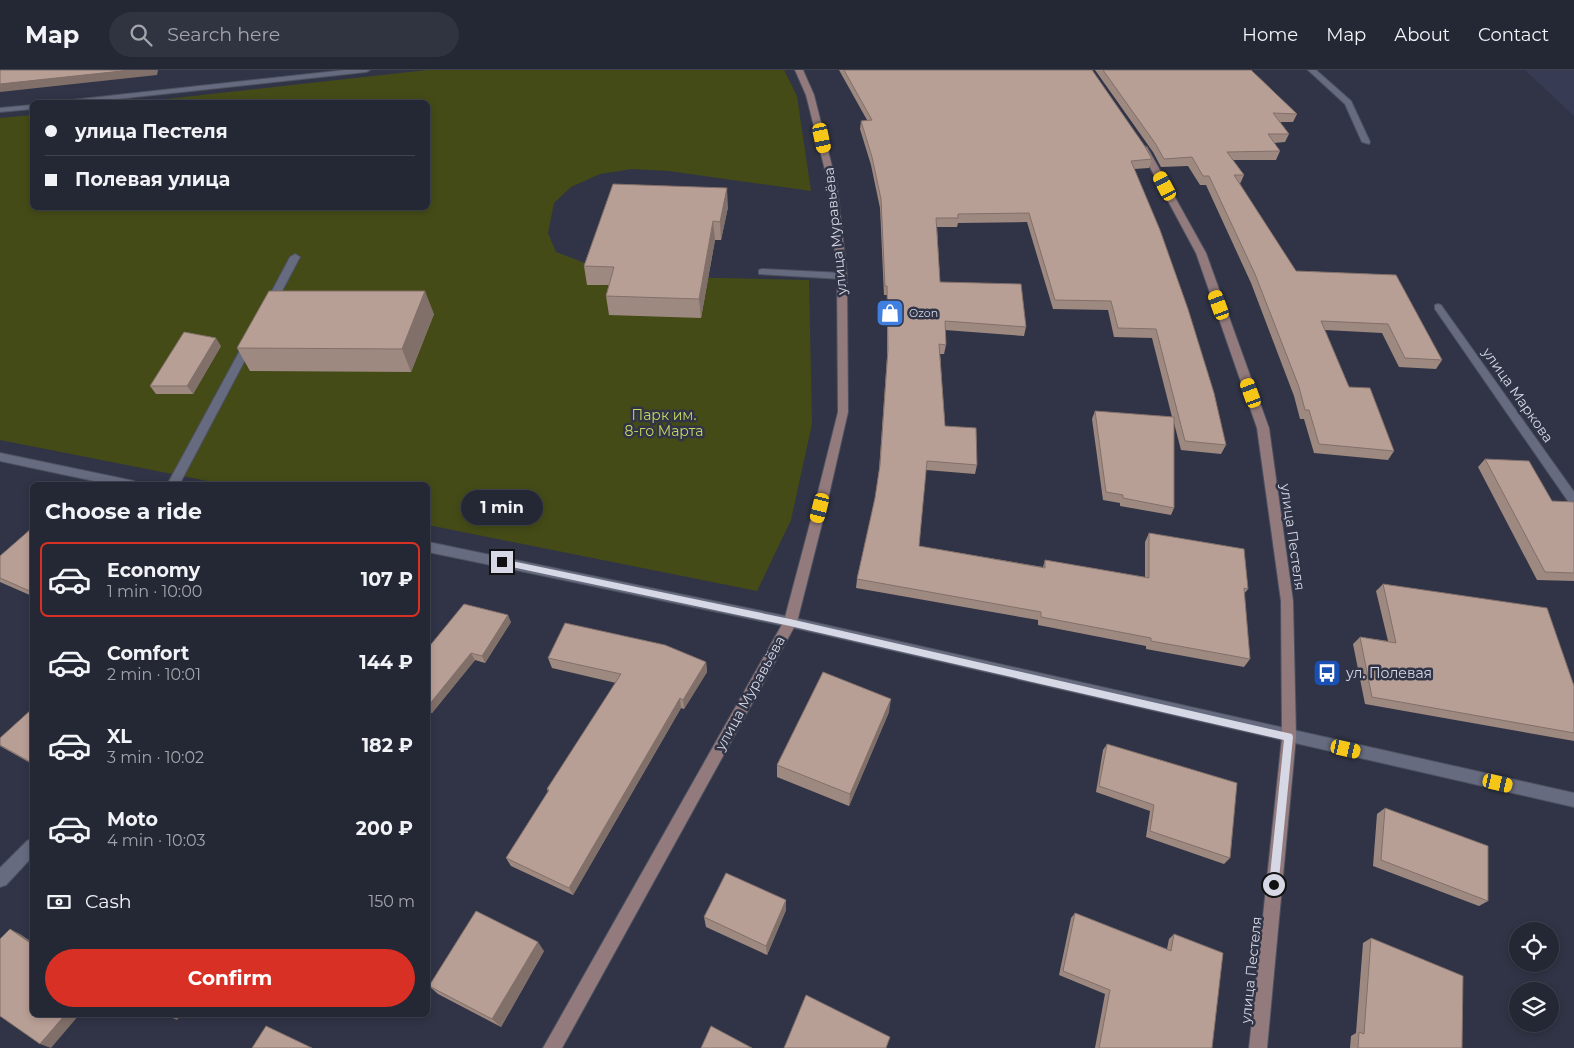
<!DOCTYPE html>
<meta charset="utf-8">
<style>
body{margin:0;font-family:Montserrat,sans-serif;background:#303340;color:#f1f3f6;height:100vh;display:flex;flex-direction:column;font-size:19px;white-space:nowrap}
*{box-sizing:border-box;margin:0}
p{font-size:16px;color:#a3a5ac}
.icon{flex:none;width:28px;height:28px;fill:none;stroke:currentColor;stroke-width:2;stroke-linecap:round;stroke-linejoin:round}
.map{position:relative;flex:1;overflow:hidden}
.side{position:absolute;left:30px;top:412px;width:400px;height:535px;display:flex;flex-direction:column;background:#242734;border-radius:8px;box-shadow:0 2px 8px #0003,0 0 0 1px #41444f}
.side>*{flex:none}
.guide{position:absolute;left:30px;top:30px;width:400px;height:110px;border-radius:8px;box-shadow:0 2px 8px #0003,0 0 0 1px #41444f;display:grid;align-content:center;height:110px;padding:0 15px;background:#242734}
.controls{position:absolute;left:1509px;top:852px;display:grid;gap:10px}
.controls a{display:grid;place-items:center;width:50px;height:50px;border-radius:50%;background:#242734;box-shadow:0 2px 8px #0003,0 0 0 1px #41444f;font-size:25px}
.end{position:absolute;width:22px;height:22px;margin:-11px;border:6px solid #d6d9e5;background:#111;box-shadow:0 0 0 2px #111}
.from{border-radius:50%}
.bubble{position:absolute;height:35px;border-radius:18px;background:#242734;box-shadow:0 2px 8px #0003,0 0 0 1px #41444f;font-size:16px;font-weight:700;line-height:35px;text-align:center}
.car{position:absolute;width:15px;height:30px;margin:-15px -8px;border-radius:6px;box-shadow:0 0 4px 1px #0007;background:linear-gradient(#f5c518 24%,#345 0 40%,#f5c518 0 76%,#345 0 86%,#f5c518 0)}
.guide b{display:flex;align-items:center;gap:18px;height:48px;font-size:19px}
.guide b+b{border-top:1px solid #41444f}
.guide i{width:12px;height:12px;background:#f1f3f6}
ul{padding:0;list-style:none}
li{display:flex;align-items:center;gap:15px;height:75px;margin:0 10px 8px;padding:0 5px;border:2px solid transparent;border-radius:8px}
li div{flex:1}
li b{display:block;font-size:19px}
li em{font-style:normal;font-weight:700}
li.on{border-color:#d93025}
li>.icon{width:45px;height:45px;stroke-width:1.5}
h2{padding:0 15px;font-size:22px;line-height:60px}
.pay{display:flex;align-items:center;gap:12px;height:55px;padding:0 15px;font-size:19px}
.pay p{margin-inline-start:auto}
.button{display:flex;gap:10px;margin-top:auto;padding:10px 15px}
.button a{flex:1;height:58px;border-radius:30px;background:#d93025;color:#fff;font-size:20px;font-weight:700;line-height:58px;text-align:center}
header{display:flex;align-items:center;gap:30px;box-sizing:border-box;height:70px;padding:0 25px;background:#242734;border-bottom:1px solid #41444f}
header strong{font-size:24px}
nav{display:flex;gap:28px;margin-inline-start:auto;font-size:18px}
.search{width:350px;height:45px;background:#303340;display:flex;align-items:center;gap:12px;box-sizing:border-box;padding:0 18px;border-radius:28px;color:#a3a5ac;font-size:19px}
.map>svg:first-child{display:block}
</style>
<header>
<strong>Map</strong>
<div class="search"><svg class="icon" aria-label="search" viewBox="0 0 24 24"><circle cx="10" cy="10" r="6"/><path d="M15 15l6 6"/></svg>Search here</div>
<nav><a>Home</a><a>Map</a><a>About</a><a>Contact</a></nav>
</header>
<div class="map">
<svg width="1574" height="978" viewBox="0 0 1574 978">
<rect width="100%" height="100%" fill="#303446"/>
<path fill="#373c54" d="M1525 0H1574V46Z"/>
<path fill="#444b17" d="M427 0H784L797 26 811 121 669 101 632 99 600 104 571 117 554 133 548 163 556 182 614 204 659 208H723L809 210 812 354 791 450 757 521 428 455V415H228L0 370V48L32 45V138H428V32H139Z"/>
<g fill="none" stroke-linecap="round" stroke-linejoin="round">
<defs>
<path id="lane" d="M762 199 842 203 847 206 842 209 759 204V200Z"/>
<g id="street">
<path d="M346 0H370L366 2 89 32H68L72 30Z"/>
<path d="M1308 0H1316L1351 31 1370 72 1369 74 1362 72 1345 34Z"/>
<path d="M32 35V39L0 42V38Z"/>
<path d="M295 184 300 187 274 236 272 238H266L264 236 290 187Z"/>
<path d="M1438 234 1441 235 1574 422V435L1570 434 1435 239V235Z"/>
<path d="M249 270 254 273 179 415H167L244 273Z"/>
<path d="M0 383 134 411 140 415H113L0 391Z"/>
<path d="M428 472 790 547 1574 723V737L790 557 428 482Z"/>
<path d="M32 768V787L6 815 0 817V798L27 771Z"/>
</g>
<g id="secondary">
<path d="M795 0H803L814 25 837 116 847 206 848 342 826 438 797 552 562 978H543L784 551 814 438 838 342 837 206 829 116 806 25Z"/>
<path d="M1140 75 1147 77 1206 183 1269 358 1293 531 1296 667 1267 978H1249L1282 667 1281 531 1257 358 1196 183 1139 77Z"/>
</g>
</defs>
<use href="#lane" stroke="#4d5160" stroke-width="2"/>
<use href="#street" stroke="#4d5160" stroke-width="2"/>
<use href="#secondary" stroke="#4d5160" stroke-width="2"/>
<use href="#lane" fill="#666b7f" fill-rule="evenodd"/>
<use href="#street" fill="#666b7f" fill-rule="evenodd"/>
<use href="#secondary" fill="#937b7d" fill-rule="evenodd"/>
</g>
<g fill="#9e8981">
<path d="M839 0H1092L1152 89 1149 98 1134 99 1226 375 1221 384 1181 380 1174 353V438L1171 445 1120 436V433L1103 430 1092 349 1095 341 1172 347 1152 268 1114 267 1108 240 1053 239 1027 152 958 153 957 157H937L940 212 1026 257 1024 266 945 260 946 275 944 284H940L945 356 977 395 975 404 926 400 919 476 1043 497 1045 490 1145 507V472L1149 463 1248 519 1244 524 1250 589 1244 597 1146 579V576L1038 555V550L856 518 857 509 875 428 879 400 887 288V225H884L880 138 871 95 860 59 861 51 867 50Z"/>
<path d="M1095 0H1251L1297 44 1293 52H1280L1289 64 1285 72 1274 73 1280 81 1276 90H1233L1244 105 1240 114 1296 201 1396 205 1442 290 1436 299 1399 297 1382 263 1325 260 1349 317 1394 381 1388 390 1314 383 1304 349H1300L1294 326 1251 213 1206 115H1200L1188 96 1161 97 1153 82Z"/>
<path d="M728 137 721 170H715L701 248 609 245 606 226 609 215H587L584 196Z"/>
<path d="M434 244 411 302 250 301 237 278Z"/>
<path d="M221 276 193 324H156L150 316Z"/>
<path d="M1485 389 1552 431 1574 432V511L1537 510 1478 397Z"/>
<path d="M32 458V526L0 512V486Z"/>
<path d="M1383 514 1574 616V671L1365 634 1353 574 1360 567 1388 571 1376 521Z"/>
<path d="M511 552 485 593 475 590 432 643 428 641V578Z"/>
<path d="M548 588 706 592 707 602 684 639 681 638 573 825 511 796 506 788 548 722 547 719 616 613 552 598Z"/>
<path d="M32 639V694L0 676V668Z"/>
<path d="M889 642 849 736 777 707V695Z"/>
<path d="M1107 674 1230 788 1224 794 1146 767 1150 741 1096 722 1103 680Z"/>
<path d="M1385 738 1488 831 1479 836 1373 796 1377 744Z"/>
<path d="M786 830V840L767 885 706 857 704 847Z"/>
<path d="M1075 843 1167 879 1169 869 1174 864 1212 978H1095L1105 924 1059 905 1071 848Z"/>
<path d="M1371 868 1462 978H1350L1351 966 1356 963 1363 873Z"/>
<path d="M544 881 501 957 438 924 429 916Z"/>
</g>
<g fill="#816f69">
<path d="M131 0H158L157 5 0 22V14Z"/>
<path d="M727 118 728 137 721 170 720 152Z"/>
<path d="M713 151 715 170 701 248 699 229Z"/>
<path d="M425 221 434 244 411 302 402 279Z"/>
<path d="M216 268 221 276 193 324 187 316Z"/>
<path d="M508 545 511 552 485 593 482 586Z"/>
<path d="M471 583 475 590 432 643 428 636Z"/>
<path d="M706 592 707 602 684 639 683 630Z"/>
<path d="M680 628 681 638 573 825 569 818Z"/>
<path d="M891 629 889 642 849 736 850 724Z"/>
<path d="M786 830V840L767 885 766 876Z"/>
<path d="M10 859 20 864 32 872V874Z"/>
<path d="M538 872 544 881 501 957 492 949Z"/>
<path d="M65 945H79L51 978 40 974Z"/>
<path d="M169 945H181L177 950 168 946Z"/>
</g>
<g fill="#b89f96" stroke="#816f69">
<path d="M0 0H131L0 14Z"/>
<path d="M844 0H1092L1144 75 1152 89 1131 91 1160 160 1188 239 1214 323 1226 375 1185 371 1156 259 1118 258 1111 231 1055 230 1029 143 958 144V148H936L940 212 1021 214 1026 257 945 251 946 275 939 274 945 356 976 358 977 395 927 391 919 476 1045 498V490L1149 508V463L1244 479 1248 519 1244 518 1250 589 1151 571V568L1041 547V542L857 509 875 428 880 395 888 279 887 216H885L881 129 872 87 861 51 872 50Z"/>
<path d="M1103 0H1251L1297 44 1273 43 1289 64H1268L1280 81 1227 82 1244 105H1234L1296 201 1396 205 1442 290 1405 288 1388 254 1321 251 1349 317 1370 318 1394 381 1319 374 1309 340H1305L1299 317 1255 204 1209 106H1203L1192 87 1164 89 1155 73Z"/>
<path d="M613 114 727 118 720 152 713 151 699 229 606 226 614 197 584 196Z"/>
<path d="M269 221H425L402 279 237 278Z"/>
<path d="M184 262 216 268 187 316H150Z"/>
<path d="M1095 341 1174 347V438L1123 428V425L1106 422Z"/>
<path d="M1485 389 1529 391 1552 431 1574 432V503L1545 502Z"/>
<path d="M32 458V522L0 508V486Z"/>
<path d="M1383 514 1547 538 1574 616V663L1372 627 1360 567 1396 573Z"/>
<path d="M464 534 508 545 482 586 471 583 428 636V578Z"/>
<path d="M565 553 665 575 706 592 683 630 680 628 569 818 506 788 549 720 547 719 621 604 548 588Z"/>
<path d="M823 602 891 629 850 724 777 695Z"/>
<path d="M32 639V693L0 675V668Z"/>
<path d="M1107 674 1237 713 1230 788 1150 761 1154 735 1099 716Z"/>
<path d="M1385 738 1488 776V831L1381 790Z"/>
<path d="M726 803 786 830 766 876 704 847Z"/>
<path d="M476 841 538 872 492 949 429 916Z"/>
<path d="M1075 843 1171 881 1174 864 1223 883 1212 978H1099L1110 920 1063 901Z"/>
<path d="M10 859 32 874V945H65L40 974 0 946V869Z"/>
<path d="M1371 868 1463 906 1462 978H1358L1359 962 1364 964Z"/>
<path d="M806 925 890 967 886 978H784Z"/>
<path d="M266 956 312 978H252Z"/>
<path d="M711 956 752 978H701Z"/>
</g>
<path fill="#d6d9e5" d="M502 489 790 549 1292 664 1293 667 1278 819 1274 820 1271 819 1269 815 1284 670 790 556 502 495 497 492Z"/>
<defs>
<symbol id="shop-square" viewBox="-11 -11 22 22"><rect x="-9" y="-9" width="18" height="18" rx="4" fill="#3f7fe0" stroke="#303446"/><path d="M-5-2.5h2.3a2.7 3.5 0 0 1 5.4 0H5L5.5 6h-11ZM-1.5-2.5h3a1.5 2.3 0 0 0-3 0Z" fill="#fff"/></symbol>
<symbol id="bus-square" viewBox="-11 -11 22 22"><rect x="-9" y="-9" width="18" height="18" rx="4" fill="#1a4fb4" stroke="#303446"/><path d="M-5-6H5V4H4V6H2V4H-2V6H-4V4H-5ZM-3.5-4V0h7V-4ZM-3.5 1.2v1.5H-2V1.2ZM2 1.2v1.5H3.5V1.2Z" fill="#fff"/></symbol>
</defs>
<g fill-rule="evenodd">
<use href="#shop-square" x="874" y="227" width="32" height="32"/>
<use href="#bus-square" x="1311" y="587" width="32" height="32"/>
</g>
<g text-anchor="middle" dominant-baseline="central" stroke-width="5" stroke-linejoin="round" paint-order="stroke">
<g font-size="11" fill="#d6d9e5" stroke="#303446" text-anchor="start">
<text x="909" y="243">Ozon</text>
</g>
<g font-size="14" fill="#d6d9e5" stroke="#303446">
<text transform="translate(835 161) rotate(-96)">улица Муравьёва</text>
<text transform="translate(1518 325) rotate(55)">улица Маркова</text>
<text transform="translate(1293 467) rotate(82)">улица Пестеля</text>
<text transform="translate(750 623) rotate(-61)">улица Муравьёва</text>
<text transform="translate(1251 900) rotate(-84)">улица Пестеля</text>
</g>
<g font-size="14" fill="#c5d761" stroke="#303446">
<text x="664" y="345">Парк им.<tspan x="664" dy="16">8-го Марта</tspan></text>
</g>
<g font-size="14" fill="#d6d9e5" stroke="#303446" text-anchor="start">
<text x="1346" y="603">ул. Полевая</text>
</g>
</g>
</svg>
<div class="controls">
<a><svg class="icon" aria-label="locate" viewBox="0 0 24 24"><circle cx="12" cy="12" r="6"/><path d="M12 2v4M12 18v4M2 12h4M18 12h4"/></svg></a>
<a><svg class="icon" aria-label="layers" viewBox="0 0 24 24"><path d="M12 4l9 5-9 5-9-5zM3 14l9 5 9-5"/></svg></a>
</div>
<i class="end from" style="left:1274px;top:815px"></i>
<i class="end" style="left:502px;top:492px"></i>
<div class="bubble" style="left:461px;top:420px;width:82px">1 min</div>
<i class="car" style="left:822px;top:68px;rotate:168deg"></i>
<i class="car" style="left:1165px;top:116px;rotate:332deg"></i>
<i class="car" style="left:1219px;top:235px;rotate:340deg"></i>
<i class="car" style="left:1251px;top:323px;rotate:340deg"></i>
<i class="car" style="left:820px;top:438px;rotate:194deg"></i>
<i class="car" style="left:1346px;top:679px;rotate:103deg"></i>
<i class="car" style="left:1498px;top:713px;rotate:103deg"></i>
<div class="guide">
<b><i class="from"></i>улица Пестеля</b>
<b><i></i>Полевая улица</b>
</div>
<section class="side">
<h2>Choose a ride</h2>
<ul>
<li class="on"><svg class="icon" aria-label="car" viewBox="0 0 24 24"><path d="M5 17H2v-5l4-1 3-4h7l3 4 3 1v5h-3M9 17h6M6 11h13"/><circle cx="7" cy="17" r="2"/><circle cx="17" cy="17" r="2"/></svg><div><b>Economy</b><p>1 min · 10:00</p></div><em>107 ₽</em></li>
<li><svg class="icon" aria-label="car" viewBox="0 0 24 24"><path d="M5 17H2v-5l4-1 3-4h7l3 4 3 1v5h-3M9 17h6M6 11h13"/><circle cx="7" cy="17" r="2"/><circle cx="17" cy="17" r="2"/></svg><div><b>Comfort</b><p>2 min · 10:01</p></div><em>144 ₽</em></li>
<li><svg class="icon" aria-label="car" viewBox="0 0 24 24"><path d="M5 17H2v-5l4-1 3-4h7l3 4 3 1v5h-3M9 17h6M6 11h13"/><circle cx="7" cy="17" r="2"/><circle cx="17" cy="17" r="2"/></svg><div><b>XL</b><p>3 min · 10:02</p></div><em>182 ₽</em></li>
<li><svg class="icon" aria-label="car" viewBox="0 0 24 24"><path d="M5 17H2v-5l4-1 3-4h7l3 4 3 1v5h-3M9 17h6M6 11h13"/><circle cx="7" cy="17" r="2"/><circle cx="17" cy="17" r="2"/></svg><div><b>Moto</b><p>4 min · 10:03</p></div><em>200 ₽</em></li>
</ul>
<div class="pay"><svg class="icon" aria-label="cash" viewBox="0 0 24 24"><path d="M3 7h18v10H3z"/><circle cx="12" cy="12" r="2"/></svg>Cash<p>150 m</p></div>
<div class="button"><a>Confirm</a></div>
</section>
</div>
